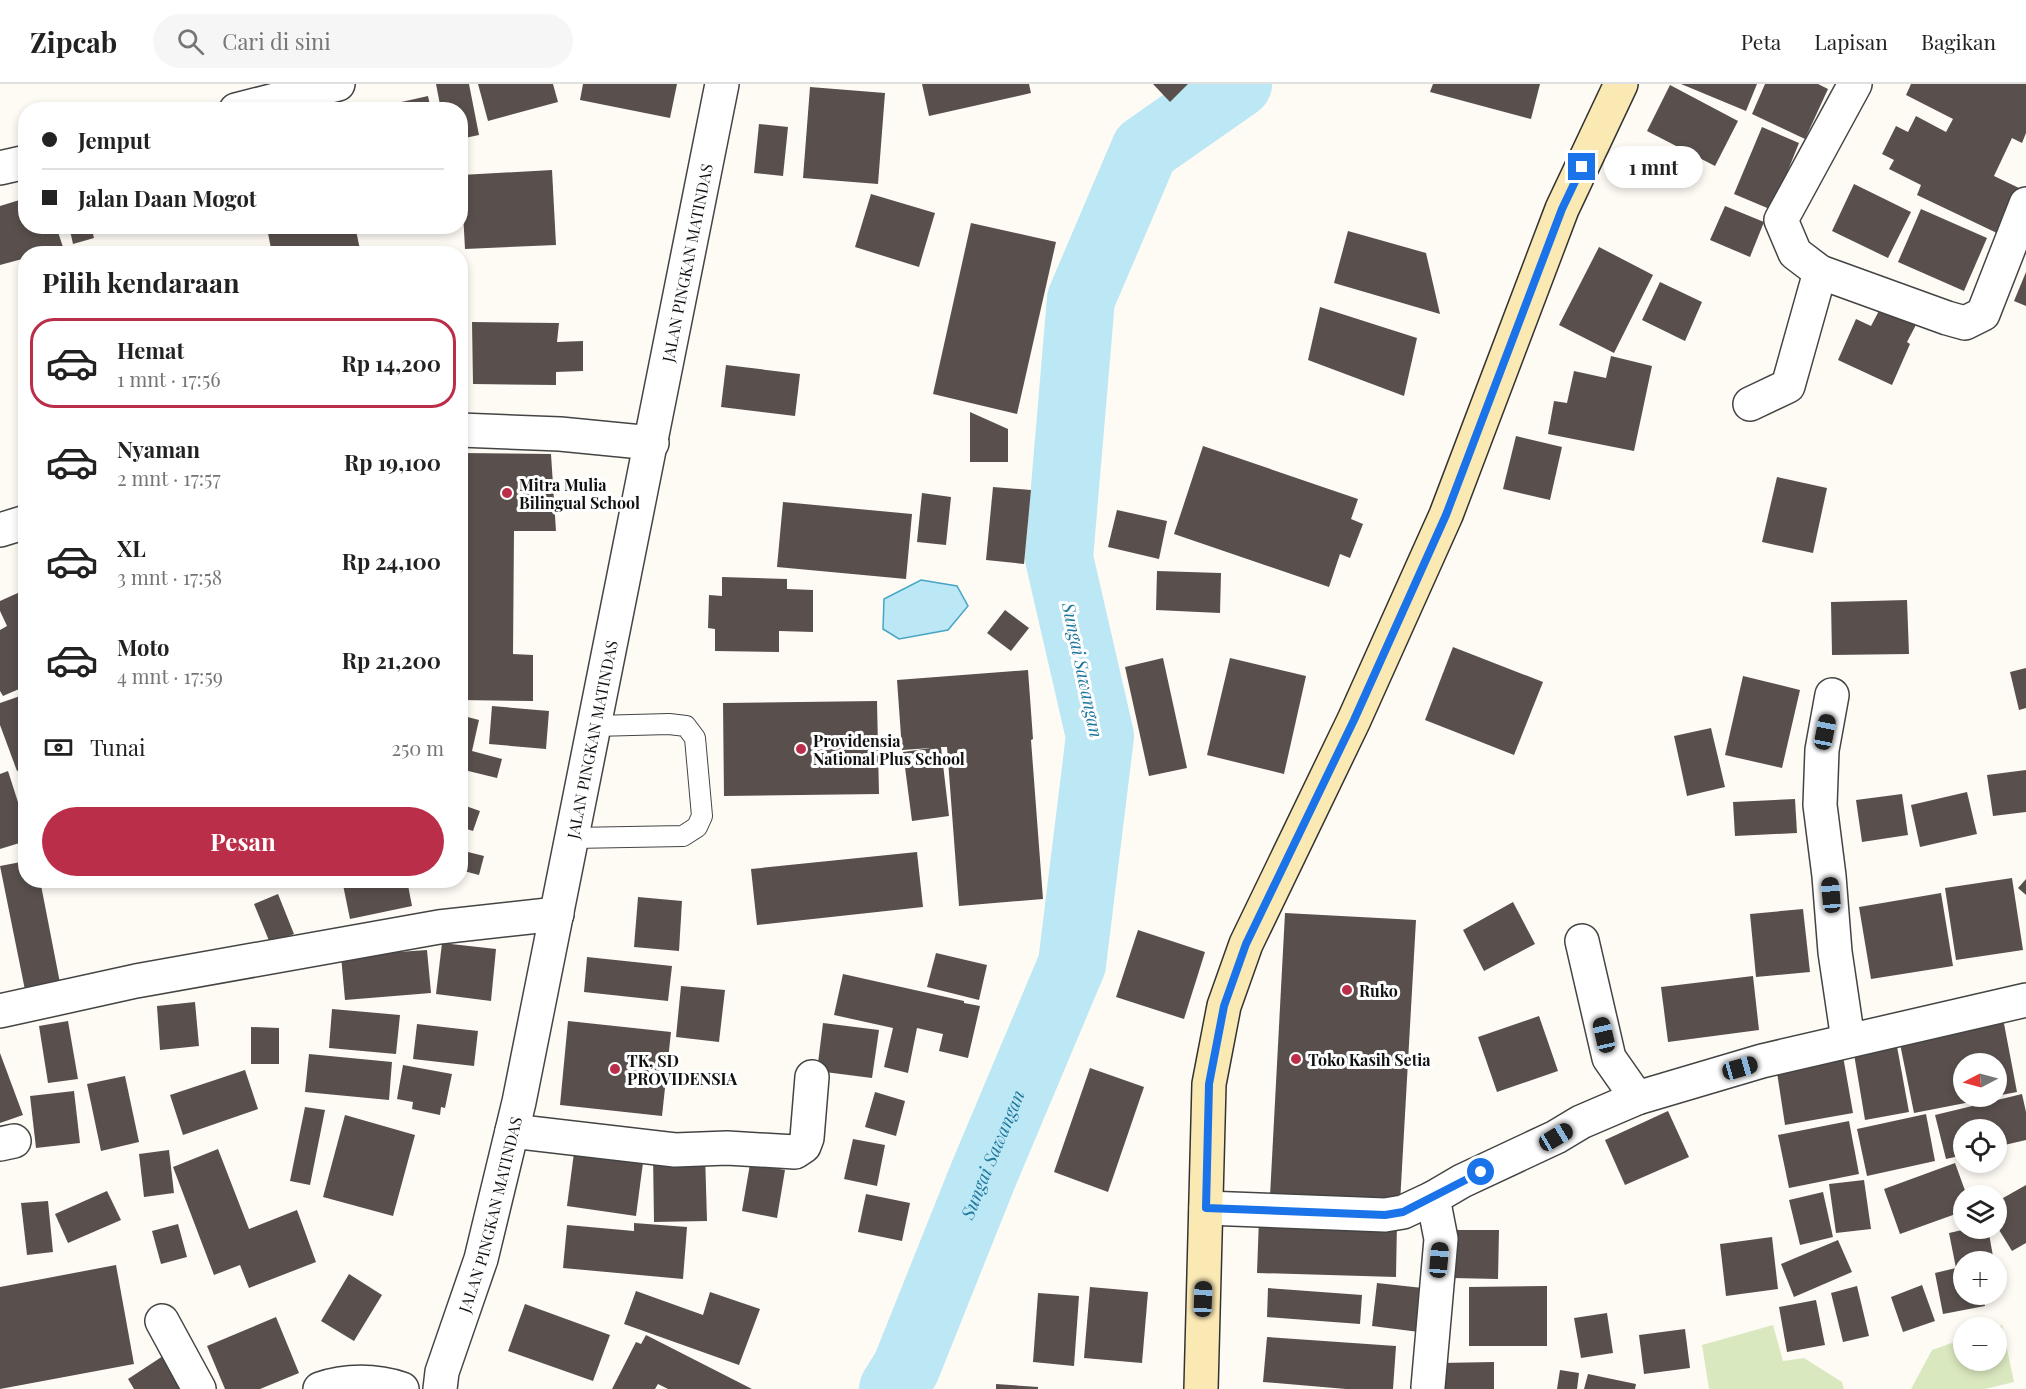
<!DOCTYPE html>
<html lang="id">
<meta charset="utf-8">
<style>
body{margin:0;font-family:"Playfair Display",serif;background:#f6f6f6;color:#222;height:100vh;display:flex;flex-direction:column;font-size:22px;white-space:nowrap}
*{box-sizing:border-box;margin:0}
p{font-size:20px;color:#767676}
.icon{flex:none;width:33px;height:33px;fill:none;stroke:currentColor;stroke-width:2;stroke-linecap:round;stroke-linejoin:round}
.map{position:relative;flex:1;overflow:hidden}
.sheet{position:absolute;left:18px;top:162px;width:450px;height:642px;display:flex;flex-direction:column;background:#fff;border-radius:24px;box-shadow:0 3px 9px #0003}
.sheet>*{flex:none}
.banner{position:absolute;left:18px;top:18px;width:450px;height:132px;border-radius:24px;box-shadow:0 3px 9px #0003;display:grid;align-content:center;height:132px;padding:0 24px;background:#fff}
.needle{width:39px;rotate:264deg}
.buttons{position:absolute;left:1953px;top:969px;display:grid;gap:12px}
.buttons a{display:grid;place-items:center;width:54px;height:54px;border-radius:50%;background:#fff;box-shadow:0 3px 9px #0003;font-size:30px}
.end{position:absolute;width:27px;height:27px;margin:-14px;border:8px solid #1a73e8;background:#fff;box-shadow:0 0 0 3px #fff}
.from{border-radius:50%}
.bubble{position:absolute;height:42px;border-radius:21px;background:#fff;box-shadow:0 3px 9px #0003;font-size:20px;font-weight:700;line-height:42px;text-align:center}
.car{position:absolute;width:18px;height:36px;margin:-18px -9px;border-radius:8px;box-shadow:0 0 4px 2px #0007;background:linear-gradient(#222 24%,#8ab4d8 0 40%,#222 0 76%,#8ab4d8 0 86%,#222 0)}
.banner b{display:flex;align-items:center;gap:21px;height:57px;font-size:22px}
.banner b+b{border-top:2px solid #e0e0e0}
.banner i{width:15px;height:15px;background:#222}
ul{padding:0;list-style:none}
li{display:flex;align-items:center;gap:18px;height:90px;margin:0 12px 9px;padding:0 12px;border:3px solid transparent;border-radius:24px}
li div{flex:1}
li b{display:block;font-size:22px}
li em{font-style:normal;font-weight:700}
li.on{border-color:#bb2e49}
li>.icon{width:54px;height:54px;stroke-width:1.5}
h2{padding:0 24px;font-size:27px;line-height:72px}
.pay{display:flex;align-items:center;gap:15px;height:66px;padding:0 24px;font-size:22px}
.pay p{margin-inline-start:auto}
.button{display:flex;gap:12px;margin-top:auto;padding:12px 24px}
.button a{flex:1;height:69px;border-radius:36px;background:#bb2e49;color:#fff;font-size:24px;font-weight:700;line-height:69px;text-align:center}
header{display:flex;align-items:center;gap:36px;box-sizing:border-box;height:84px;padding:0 30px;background:#fff;border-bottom:2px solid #e0e0e0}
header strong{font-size:28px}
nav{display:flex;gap:33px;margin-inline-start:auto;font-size:21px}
.search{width:420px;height:54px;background:#f6f6f6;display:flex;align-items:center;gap:15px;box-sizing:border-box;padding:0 21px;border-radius:33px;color:#767676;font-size:22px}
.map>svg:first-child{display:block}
</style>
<header>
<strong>Zipcab</strong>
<div class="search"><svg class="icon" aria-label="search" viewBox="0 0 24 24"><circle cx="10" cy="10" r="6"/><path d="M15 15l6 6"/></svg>Cari di sini</div>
<nav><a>Peta</a><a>Lapisan</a><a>Bagikan</a></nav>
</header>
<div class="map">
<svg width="2026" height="1305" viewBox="0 0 2026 1305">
<rect width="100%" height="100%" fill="#fefbf5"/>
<g fill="#dae8bf">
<path d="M1773 1241 1783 1277 1804 1274 1842 1298 1844 1305H1709L1702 1261Z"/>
<path d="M2002 1241 2014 1298 1985 1305H1911L1932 1266 1963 1255 1964 1276H1996V1244Z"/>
</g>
<path fill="#bce7f4" stroke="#46a6c7" stroke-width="1.5" d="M921 496 957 502 968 522 948 546 899 555 883 545 884 515Z"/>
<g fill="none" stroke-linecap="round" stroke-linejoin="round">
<path stroke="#bce7f4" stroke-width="68" id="s1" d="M893 1305 906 1284 982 1094 1072 880 1100 652 1059 474 1081 215 1145 65 1238 0"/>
</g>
<g fill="#59504d">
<path d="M436 0H469L479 51 460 55V26H441Z"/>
<path d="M478 0H553L558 18 488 37Z"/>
<path d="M583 0H677L670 34 580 16Z"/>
<path d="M922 0H1029L1031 9 929 32Z"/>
<path d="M1153 0H1188L1170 18Z"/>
<path d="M1433 0H1540L1531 35 1430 8Z"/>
<path d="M1681 0H1757L1746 27Z"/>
<path d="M1765 0H1818L1828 5 1805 55 1752 30Z"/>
<path d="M1911 0H2026V49L2022 59 2012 54 1994 92 2019 104 1999 150 1917 111 1921 101 1889 85 1894 76 1882 70 1896 42 1908 48 1916 32 1946 48 1953 35 1906 11Z"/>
<path d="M1670 1 1738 37 1715 82 1647 47Z"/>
<path d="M810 3 885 9 878 100 803 94Z"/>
<path d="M428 12 431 26H379L388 21Z"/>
<path d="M759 40 788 43 783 92 754 89Z"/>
<path d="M1762 43 1799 59 1772 126 1734 110Z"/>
<path d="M552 86 556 161 465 165 461 91Z"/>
<path d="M1854 100 1911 128 1888 174 1832 147Z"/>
<path d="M871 110 935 129 919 183 855 163Z"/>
<path d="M26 114V142H56L63 163 41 170H26V174L0 181V122Z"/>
<path d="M1725 122 1764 138 1750 173 1710 156Z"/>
<path d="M1921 125 1987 154 1964 207 1898 178Z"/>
<path d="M971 139 1056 158 1017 330 933 310Z"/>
<path d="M69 142H91L94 154 73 160Z"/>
<path d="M99 142H118V143L100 148Z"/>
<path d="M300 142H355L361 170H272L268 149Z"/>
<path d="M377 142H407L408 146 377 147Z"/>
<path d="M1348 147 1426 169 1440 230 1334 199Z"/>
<rect x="377" y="162" width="24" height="8"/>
<path d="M1599 163 1653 191 1614 269 1559 241Z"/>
<path d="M2026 188V222L2014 217Z"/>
<path d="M1660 198 1702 218 1685 257 1642 236Z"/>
<path d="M1882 221 1917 239 1907 258 1910 260 1892 301 1838 276 1856 235 1871 242Z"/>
<path d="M1320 223 1417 254 1404 312 1308 276Z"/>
<path d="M472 238 559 239 557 258 583 257V287L556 288V301L473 300Z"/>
<path d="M460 263H467L466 299H460Z"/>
<path d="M1611 272 1652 282 1634 367 1548 350 1554 317 1567 319 1574 287 1606 294Z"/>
<path d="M726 281 800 290 795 332 721 323Z"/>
<path d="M970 328 1008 345V378H970Z"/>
<path d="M1516 352 1562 363 1550 416 1503 405Z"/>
<path d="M1203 362 1358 415 1351 435 1363 440 1350 474 1340 470 1329 503 1174 450Z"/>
<path d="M460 369 551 370 556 447H514L513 570 533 571V617L460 616Z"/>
<path d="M1777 393 1827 404 1813 469 1762 458Z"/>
<path d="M993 403 1031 406 1024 480 986 476Z"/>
<path d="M922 409 951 413 946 461 917 458Z"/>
<path d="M783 418 912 430 906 495 777 483Z"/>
<path d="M1117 426 1167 437 1159 475 1108 463Z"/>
<path d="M1157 487 1221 489 1220 529 1156 526Z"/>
<path d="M722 493 787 495V505L813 506V548L779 547V568L715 567V545L708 544 709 511 722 512Z"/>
<path d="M20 508 26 521V602L3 612 0 607V546L7 542 0 527V517Z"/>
<path d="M1907 516 1909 570 1832 571 1831 518Z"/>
<path d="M1005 526 1029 544 1011 567 987 549Z"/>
<path d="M1453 563 1543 598 1514 671 1425 636Z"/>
<path d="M1163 574 1187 684 1149 692 1125 583Z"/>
<path d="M1230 574 1306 592 1284 690 1207 671Z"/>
<path d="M2026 584V624L2019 626 2010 588Z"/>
<path d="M1028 586 1033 655 1031 656 1043 815 959 822 947 663H941L949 732 912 737 903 668 931 664 902 666 897 596Z"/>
<path d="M1743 592 1800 606 1782 684 1725 671Z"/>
<path d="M26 610V684L17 687 0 641V619Z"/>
<path d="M877 617 879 710 724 712 723 619Z"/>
<path d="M492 622 549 627 546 665 489 660Z"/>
<path d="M460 631 479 636 472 667 502 675 497 694 460 685Z"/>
<path d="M1711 644 1725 703 1687 712 1674 652Z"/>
<path d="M2026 686V728L1993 732 1987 691Z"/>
<path d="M8 687 26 743V757L0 765V690Z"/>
<path d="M1967 708 1977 750 1920 763 1911 721Z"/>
<path d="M1902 710 1908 751 1862 758 1856 716Z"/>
<path d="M1795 715 1797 749 1735 752 1733 718Z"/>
<path d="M460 720 480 727 473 747 460 743Z"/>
<path d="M460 766 484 772 479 791 460 786Z"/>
<path d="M917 768 923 823 757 841 751 785Z"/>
<path d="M26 777V796H40L61 904 26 911 0 782Z"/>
<path d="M2012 794 2023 866 1956 876 1945 804Z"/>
<path d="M2026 795V811L2018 804Z"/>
<path d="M342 796H407L412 822 350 835Z"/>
<path d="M1941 809 1953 882 1871 895 1859 823Z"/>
<path d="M278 810 294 850 270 859 254 820Z"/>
<path d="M638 813 682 817 679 867 634 863Z"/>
<path d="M1513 818 1535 860 1484 887 1463 846Z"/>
<path d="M1803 825 1810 888 1756 893 1750 830Z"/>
<path d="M1285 829 1416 836 1400 1119 1270 1112Z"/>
<path d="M1138 846 1205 868 1184 935 1116 913Z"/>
<path d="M442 859 496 865 491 917 436 910Z"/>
<path d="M427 866 431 909 345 916 341 872Z"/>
<path d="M936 869 987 881 979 916 927 903Z"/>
<path d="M587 873 672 882 668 917 584 908Z"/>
<path d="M843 890 964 917V919L980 922 968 974 939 967 943 950 917 944 908 989 884 983 893 944 834 931Z"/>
<path d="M1753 892 1759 946 1668 958 1661 903Z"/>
<path d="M681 902 725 906 719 958 676 953Z"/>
<path d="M195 918 199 962 160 966 157 922Z"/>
<path d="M332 925 400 931 396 970 329 964Z"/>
<path d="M2002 929 2017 1008 1996 1012V980H1964V1012L1991 1014 1914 1029 1898 950Z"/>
<path d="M1539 932 1558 987 1497 1008 1478 953Z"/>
<path d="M68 937 78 995 48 999 39 942Z"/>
<path d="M568 937 671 948 662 1032 560 1021Z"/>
<path d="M823 939 879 946 872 994 817 987Z"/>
<path d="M417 940 478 947 474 982 413 975Z"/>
<path d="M251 943 279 944V980H251Z"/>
<path d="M1896 957 1909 1028 1865 1036 1853 964Z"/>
<path d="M0 969 23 1031 0 1039Z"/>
<path d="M309 970 392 978 389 1016 305 1008Z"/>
<path d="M1843 972 1853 1029 1785 1041 1776 982Z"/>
<path d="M403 981 452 990 445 1024 441 1023 440 1031 412 1025 413 1018 397 1015Z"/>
<path d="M1090 984 1144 1003 1108 1108 1054 1088Z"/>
<path d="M245 986 258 1025 183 1051 170 1011Z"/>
<path d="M125 992 139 1058 101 1067 87 1000Z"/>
<path d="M74 1007 80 1059 36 1064 30 1012Z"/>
<path d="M875 1008 905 1017 896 1052 865 1043Z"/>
<path d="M2022 1010 2026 1028V1056L1996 1063V1046H1964V1071L1946 1075 1935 1031Z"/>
<path d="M305 1023 325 1026 310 1101 290 1097Z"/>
<path d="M1668 1027 1689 1073 1625 1101 1605 1056Z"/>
<path d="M1926 1030 1935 1077 1867 1092 1857 1045Z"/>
<path d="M345 1031 415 1051 393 1132 323 1113Z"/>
<path d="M1849 1037 1859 1090 1789 1104 1778 1051Z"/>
<path d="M853 1055 885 1061 877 1102 844 1095Z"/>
<path d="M575 1061 644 1071 636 1132 567 1122Z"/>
<path d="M218 1065 249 1145 297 1126 316 1178 249 1204 240 1181 214 1191 173 1083Z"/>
<path d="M169 1066 174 1109 144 1113 139 1070Z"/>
<path d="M705 1069 707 1137 654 1138 653 1071Z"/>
<path d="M1955 1079 1967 1112H1964V1127L1900 1150 1884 1105Z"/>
<path d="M750 1080 785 1086 777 1134 742 1127Z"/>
<path d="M1864 1096 1871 1145 1836 1149 1829 1100Z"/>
<path d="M2026 1101V1159L2012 1167 1996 1141V1118Z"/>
<path d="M107 1107 121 1136 68 1159 55 1130Z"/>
<path d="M1823 1108 1833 1153 1800 1161 1789 1116Z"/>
<path d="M866 1110 910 1119 902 1157 858 1148Z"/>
<path d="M48 1117 53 1168 27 1171 21 1119Z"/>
<path d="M1259 1134 1397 1138 1396 1193 1257 1189Z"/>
<path d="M634 1139 687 1143 683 1195 563 1184 567 1141 634 1147Z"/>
<path d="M178 1140 187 1173 161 1180 152 1147Z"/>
<path d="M1971 1144H1988L1994 1178H1964V1210H1983L1985 1222 1943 1230 1935 1189 1956 1184 1949 1149Z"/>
<path d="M1453 1146H1499L1498 1195 1452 1194Z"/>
<path d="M1772 1153 1778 1205 1726 1212 1720 1160Z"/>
<path d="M1838 1156 1852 1188 1794 1213 1781 1180Z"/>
<path d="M116 1181 134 1280 0 1305V1203Z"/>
<path d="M349 1190 382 1211 354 1257 321 1237Z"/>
<path d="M1377 1199 1432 1205 1427 1249 1372 1242Z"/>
<path d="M1922 1201 1935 1237 1903 1248 1891 1213Z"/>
<path d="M1547 1202V1262H1469V1203Z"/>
<path d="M1857 1202 1869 1252 1843 1258 1831 1209Z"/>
<path d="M1090 1203 1148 1208 1142 1279 1084 1274Z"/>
<path d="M1268 1204 1362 1211 1360 1240 1267 1233Z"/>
<path d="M636 1207 703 1231 710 1208 760 1225 739 1281 624 1240Z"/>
<path d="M1038 1209 1079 1212 1074 1282 1033 1278Z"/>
<path d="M1816 1216 1825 1261 1787 1268 1779 1223Z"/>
<path d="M525 1220 610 1251 593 1297 508 1267Z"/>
<path d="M1607 1229 1613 1269 1581 1274 1574 1234Z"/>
<path d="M276 1233 299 1289 260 1305H225L207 1262Z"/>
<path d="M1685 1245 1690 1284 1644 1290 1639 1251Z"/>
<path d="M646 1251 752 1305H668L658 1300 655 1305H612L636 1258 641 1260Z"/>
<path d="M1267 1253 1396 1262 1393 1305H1346L1263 1298Z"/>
<path d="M163 1272 183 1305H134L128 1295Z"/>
<path d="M1494 1278V1305H1440L1439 1279Z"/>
<path d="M1560 1286 1579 1289 1577 1305H1557Z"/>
<path d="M1588 1290 1636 1300 1635 1305H1584Z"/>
<path d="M996 1300 1038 1303V1305H996Z"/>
</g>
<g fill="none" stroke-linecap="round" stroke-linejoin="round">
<defs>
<path id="service" d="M573 754 683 752 697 743 702 732 695 654 686 642 669 640 595 642"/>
<g id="minor">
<path d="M1855 0 1781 136 1795 169 1820 188 1947 234 1965 239 1983 230 2026 120"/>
<path d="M236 26 338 0"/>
<path d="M0 84 26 78"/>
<path d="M1750 320 1788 302 1820 188"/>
<path d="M460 346 560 350 652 359"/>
<path d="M0 446 26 438"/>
<path d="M1832 611 1822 666 1820 721 1829 792 1835 868 1848 956"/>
<path d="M1582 857 1609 974 1637 1014"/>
<path d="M0 927 136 897 439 843 557 830"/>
<path d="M512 1047 675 1066 727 1064 795 1068 804 1062 807 1054 812 993"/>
<path d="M0 1060 14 1057"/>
<path d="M1206 1124 1385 1131 1403 1128 1433 1114 1462 1097 1556 1053 1581 1038 1637 1014 1762 977 2026 916"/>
<path d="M162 1237 199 1305"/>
<path d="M1428 1303 1441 1155 1433 1114"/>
<path d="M320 1305C345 1296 376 1296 402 1305"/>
</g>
<g id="tertiary">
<path id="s2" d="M440 1305 442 1288 481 1175 519 1018 722 0"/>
</g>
<path id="secondary" d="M1201 1305 1209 1000 1224 922 1246 860 1354 636 1446 431 1562 125 1621 0"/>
</defs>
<use href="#service" stroke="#444" stroke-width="22"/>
<use href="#minor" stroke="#444" stroke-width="36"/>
<use href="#tertiary" stroke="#444" stroke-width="36"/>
<use href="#secondary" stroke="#333" stroke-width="36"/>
<use href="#service" stroke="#fff" stroke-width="20"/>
<use href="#minor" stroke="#fff" stroke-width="33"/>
<use href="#tertiary" stroke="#fff" stroke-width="33"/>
<use href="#secondary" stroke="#fbe9b4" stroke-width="33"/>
</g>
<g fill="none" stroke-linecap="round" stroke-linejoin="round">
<path stroke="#1a73e8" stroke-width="8" d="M1481 1088 1403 1128 1385 1131 1206 1124 1209 1000 1224 922 1246 860 1354 636 1446 431 1562 125 1582 83"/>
</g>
<g fill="#bb2e49" stroke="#fff" stroke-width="2">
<circle cx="507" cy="409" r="6"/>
<circle cx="801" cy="665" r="6"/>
<circle cx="1347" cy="906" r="6"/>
<circle cx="1296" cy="975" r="6"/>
<circle cx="615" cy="985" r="6"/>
</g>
<g text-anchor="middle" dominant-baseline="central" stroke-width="6" stroke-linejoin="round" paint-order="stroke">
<g font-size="16" fill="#111" stroke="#fff">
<text stroke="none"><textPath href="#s2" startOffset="1154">JALAN PINGKAN MATINDAS</textPath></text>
<text stroke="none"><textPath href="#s2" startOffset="668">JALAN PINGKAN MATINDAS</textPath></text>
<text stroke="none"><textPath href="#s2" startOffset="182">JALAN PINGKAN MATINDAS</textPath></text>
</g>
<g font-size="16" font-weight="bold" fill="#111" stroke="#fff" text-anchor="start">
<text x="519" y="400">Mitra Mulia<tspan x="519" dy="18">Bilingual School</tspan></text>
<text x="813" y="656">Providensia<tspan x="813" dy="18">National Plus School</tspan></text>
<text x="1359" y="906">Ruko</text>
<text x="1308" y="975">Toko Kasih Setia</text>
<text x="627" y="976">TK, SD<tspan x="627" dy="18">PROVIDENSIA</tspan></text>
</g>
<g font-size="18" font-style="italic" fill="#1f799e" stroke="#fff">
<text transform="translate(1083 586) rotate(78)">Sungai Sawangan</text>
<text stroke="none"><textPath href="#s1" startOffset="255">Sungai Sawangan</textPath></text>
</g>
</g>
</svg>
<div class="buttons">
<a><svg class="needle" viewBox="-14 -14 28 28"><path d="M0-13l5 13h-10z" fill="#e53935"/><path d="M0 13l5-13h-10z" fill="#767676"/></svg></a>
<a><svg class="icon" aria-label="locate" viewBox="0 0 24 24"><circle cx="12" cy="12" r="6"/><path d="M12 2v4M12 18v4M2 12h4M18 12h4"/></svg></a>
<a><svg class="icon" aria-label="layers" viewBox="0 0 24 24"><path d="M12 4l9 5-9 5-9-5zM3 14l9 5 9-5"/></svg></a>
<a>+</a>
<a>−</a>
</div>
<i class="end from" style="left:1481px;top:1088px"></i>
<i class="end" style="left:1582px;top:83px"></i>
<div class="bubble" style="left:1604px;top:62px;width:99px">1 mnt</div>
<i class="car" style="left:1825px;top:648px;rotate:11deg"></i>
<i class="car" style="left:1831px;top:811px;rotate:355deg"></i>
<i class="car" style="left:1604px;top:951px;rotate:347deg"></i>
<i class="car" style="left:1740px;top:984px;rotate:74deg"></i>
<i class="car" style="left:1556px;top:1053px;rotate:59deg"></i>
<i class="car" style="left:1439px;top:1176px;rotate:5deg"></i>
<i class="car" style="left:1203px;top:1215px;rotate:2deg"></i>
<div class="banner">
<b><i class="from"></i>Jemput</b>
<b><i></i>Jalan Daan Mogot</b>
</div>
<section class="sheet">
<h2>Pilih kendaraan</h2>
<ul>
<li class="on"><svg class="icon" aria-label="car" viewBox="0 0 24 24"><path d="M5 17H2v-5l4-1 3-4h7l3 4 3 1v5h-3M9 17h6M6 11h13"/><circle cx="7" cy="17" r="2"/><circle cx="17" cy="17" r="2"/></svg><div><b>Hemat</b><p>1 mnt · 17:56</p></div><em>Rp 14,200</em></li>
<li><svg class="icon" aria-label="car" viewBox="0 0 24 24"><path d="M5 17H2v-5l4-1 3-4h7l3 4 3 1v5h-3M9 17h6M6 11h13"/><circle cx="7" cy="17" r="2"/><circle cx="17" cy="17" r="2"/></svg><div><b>Nyaman</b><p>2 mnt · 17:57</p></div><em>Rp 19,100</em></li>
<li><svg class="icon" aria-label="car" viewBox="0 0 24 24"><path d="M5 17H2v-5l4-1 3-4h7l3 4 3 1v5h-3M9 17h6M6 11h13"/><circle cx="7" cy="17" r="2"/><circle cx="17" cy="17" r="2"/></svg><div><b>XL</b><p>3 mnt · 17:58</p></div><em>Rp 24,100</em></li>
<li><svg class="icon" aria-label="car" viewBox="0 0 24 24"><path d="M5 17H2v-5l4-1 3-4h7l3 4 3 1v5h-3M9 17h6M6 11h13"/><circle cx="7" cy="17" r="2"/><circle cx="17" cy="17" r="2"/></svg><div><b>Moto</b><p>4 mnt · 17:59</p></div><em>Rp 21,200</em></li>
</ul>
<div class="pay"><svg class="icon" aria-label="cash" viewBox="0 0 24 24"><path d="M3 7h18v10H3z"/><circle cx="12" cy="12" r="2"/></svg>Tunai<p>250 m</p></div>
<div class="button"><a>Pesan</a></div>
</section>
</div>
